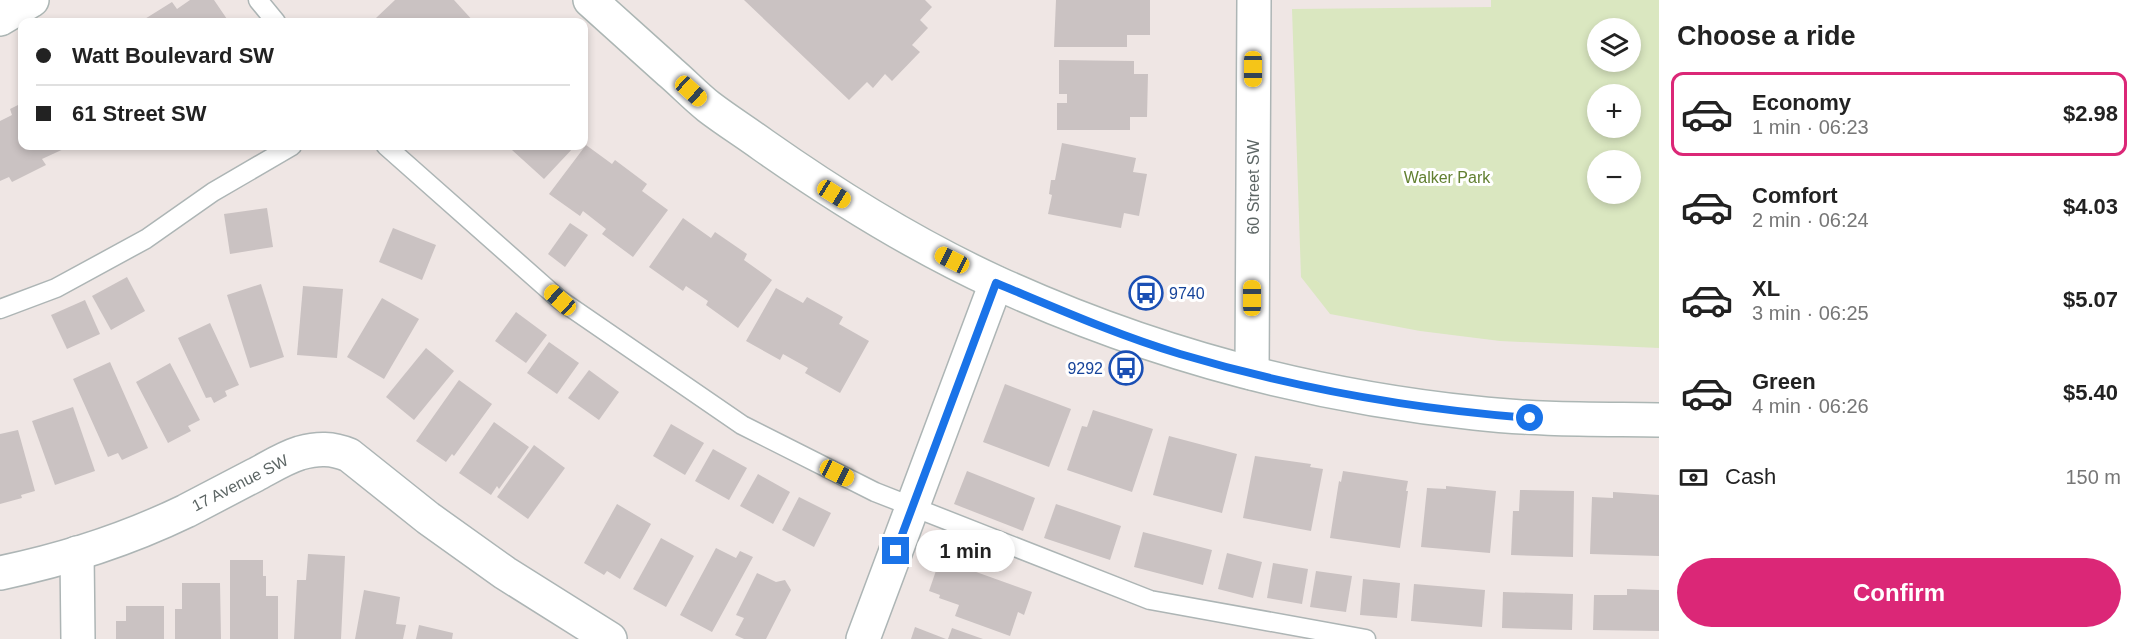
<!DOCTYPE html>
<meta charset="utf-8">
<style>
body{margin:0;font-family:Arial,sans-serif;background:#f6f6f6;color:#222;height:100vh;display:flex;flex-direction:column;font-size:22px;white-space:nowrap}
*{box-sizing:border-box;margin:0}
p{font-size:20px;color:#767676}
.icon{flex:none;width:33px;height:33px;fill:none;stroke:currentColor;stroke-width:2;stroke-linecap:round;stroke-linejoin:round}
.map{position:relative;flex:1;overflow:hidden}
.panel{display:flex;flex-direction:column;background:#fff;width:480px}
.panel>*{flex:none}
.guide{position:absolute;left:18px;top:18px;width:570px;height:132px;border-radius:12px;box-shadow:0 3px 9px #0003;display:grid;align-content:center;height:132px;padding:0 18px;background:#fff}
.buttons{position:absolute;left:1587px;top:18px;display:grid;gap:12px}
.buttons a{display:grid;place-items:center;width:54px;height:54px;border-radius:50%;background:#fff;box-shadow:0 3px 9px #0003;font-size:30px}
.end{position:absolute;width:27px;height:27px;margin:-14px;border:8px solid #1a73e8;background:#fff;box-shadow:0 0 0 3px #fff}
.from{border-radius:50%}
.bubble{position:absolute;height:42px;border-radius:21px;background:#fff;box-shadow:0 3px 9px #0003;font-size:20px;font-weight:700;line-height:42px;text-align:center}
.car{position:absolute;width:18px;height:36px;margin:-18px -9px;border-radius:8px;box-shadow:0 0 4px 2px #0007;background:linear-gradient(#f5c518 24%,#345 0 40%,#f5c518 0 76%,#345 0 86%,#f5c518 0)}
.guide b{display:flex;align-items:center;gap:21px;height:57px;font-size:22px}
.guide b+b{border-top:2px solid #e0e0e0}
.guide i{width:15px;height:15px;background:#222}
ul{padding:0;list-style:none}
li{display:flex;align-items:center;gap:18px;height:84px;margin:0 12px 9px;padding:0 6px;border:3px solid transparent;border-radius:12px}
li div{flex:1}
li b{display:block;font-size:22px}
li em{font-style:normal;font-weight:700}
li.selected{border-color:#db2777}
li>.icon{width:54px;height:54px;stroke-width:1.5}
h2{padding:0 18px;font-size:27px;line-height:72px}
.pay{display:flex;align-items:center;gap:15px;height:66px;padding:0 18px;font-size:22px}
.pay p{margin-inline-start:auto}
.action{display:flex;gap:12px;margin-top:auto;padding:12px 18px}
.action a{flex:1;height:69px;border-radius:36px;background:#db2777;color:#fff;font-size:24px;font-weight:700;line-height:69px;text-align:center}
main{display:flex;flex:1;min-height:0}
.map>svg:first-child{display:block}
</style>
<main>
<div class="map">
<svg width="1659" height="639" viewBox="0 0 1659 639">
<rect width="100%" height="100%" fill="#efe6e4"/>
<path fill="#dae7c0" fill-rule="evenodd" d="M1491 0H1659V348L1500 341 1420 331 1330 314 1301 277 1292 9 1491 7ZM1598 28H1630V62H1598ZM1598 94H1630V128H1598ZM1598 160H1630V194H1598Z"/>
<g fill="#cac2c2">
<path d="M190 0H214L229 22H140L172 2 177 9Z"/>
<path d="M395 0H454L474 22H380L376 18Z"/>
<path d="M744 0H925L932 7 920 20 928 28 912 45 920 52 892 81 885 74 873 88 867 82 849 100Z"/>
<path d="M1056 0H1150V35H1127V47H1054Z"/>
<path d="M1059 60 1134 61V74H1148L1147 117H1130V130H1057V103H1067V94H1059Z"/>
<path d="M22 103V146H79L70 150 68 147 42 159 46 165 12 182 9 177 0 181V121L12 115 10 109Z"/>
<path d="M1062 143 1136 158 1133 172 1147 174 1139 216 1124 213 1121 228 1048 214 1052 195 1049 194 1051 180H1055Z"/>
<path d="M586 145 612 164 615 160 647 184 642 191 668 210 633 257 602 234 606 229 583 211 580 216 549 194Z"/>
<path d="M514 146H575L544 179 512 150 516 147Z"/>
<path d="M267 208 273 247 230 254 224 214Z"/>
<path d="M683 218 711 238 715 232 747 254 744 260 772 280 738 328 706 305 708 301 686 286 683 291 649 267Z"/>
<path d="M570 223 588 235 565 267 548 254Z"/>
<path d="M393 228 436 245 422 280 379 262Z"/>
<path d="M127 277 145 311 111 330 92 296Z"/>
<path d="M261 284 284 357 250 368 227 295Z"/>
<path d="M303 286 343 289 337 358 297 355Z"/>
<path d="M776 288 803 303 807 297 843 317 839 324 869 341 840 393 805 373 808 368 783 354 780 360 746 341Z"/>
<path d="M382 298 419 319 384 379 347 357Z"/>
<path d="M85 300 100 334 67 349 51 315Z"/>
<path d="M516 312 547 335 526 363 495 341Z"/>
<path d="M210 323 239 385 225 391 227 396 214 403 211 397 206 398 178 338Z"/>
<path d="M549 342 579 363 557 394 527 373Z"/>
<path d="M426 348 454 371 414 420 386 397Z"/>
<path d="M110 362 148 448 122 460 118 453 108 457 73 379Z"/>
<path d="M170 363 200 420 188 426 191 431 168 443 136 382Z"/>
<path d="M589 370 619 392 599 420 568 398Z"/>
<path d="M459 380 492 404 454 456 452 454 446 462 416 441Z"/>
<path d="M1005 384 1071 409 1049 467 983 442Z"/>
<path d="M73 407 95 471 55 485 32 421Z"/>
<path d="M1093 410 1153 429 1132 492 1067 470 1082 426 1087 427Z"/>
<path d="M494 422 529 447 499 489 497 486 491 495 459 473Z"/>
<path d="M671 424 704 443 685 475 653 456Z"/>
<path d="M18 430 35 491 21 495 22 498 0 504V434Z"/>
<path d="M1169 436 1237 454 1222 513 1153 495Z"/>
<path d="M534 445 565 468 528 519 497 497Z"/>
<path d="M713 449 747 468 729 500 695 481Z"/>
<path d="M1255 456 1311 464 1310 467 1323 469 1311 531 1243 518Z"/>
<path d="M967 471 1035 498 1023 531 954 504Z"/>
<path d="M1343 471 1408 481 1406 491H1408L1400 548 1330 538 1339 481 1341 482Z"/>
<path d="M758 474 790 492 773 524 740 506Z"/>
<path d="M1446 486 1496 491 1490 553 1421 547 1427 488 1446 489Z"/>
<path d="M1520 490 1574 491 1573 557 1511 555 1513 511H1519Z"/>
<path d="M1613 492 1659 495V556L1590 554 1592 497 1613 498Z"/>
<path d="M799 497 831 513 814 547 782 530Z"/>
<path d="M617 504 651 524 620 579 607 571 604 575 584 563Z"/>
<path d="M1056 504 1121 526 1110 560 1044 538Z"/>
<path d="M1143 532 1212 550 1203 585 1134 567Z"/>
<path d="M661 538 694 556 666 607 633 589Z"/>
<path d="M716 548 736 558 740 551 753 557 712 632 680 615Z"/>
<path d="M1227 553 1262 562 1253 598 1218 589Z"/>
<path d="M308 554 345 556 341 639H294L297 580H306Z"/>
<path d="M940 559 1032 592 1024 615 1018 612 1010 636 955 616 959 605 939 598 940 595 929 591Z"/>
<path d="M230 560H263V576H266V596H278V639H230Z"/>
<path d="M1273 563 1308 569 1302 604 1267 598Z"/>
<path d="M1316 571 1352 576 1346 612 1310 607Z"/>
<path d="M757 573 776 582 785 580 791 590 766 639H744L735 635 744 618 736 615Z"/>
<path d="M1363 579 1400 583 1397 618 1360 615Z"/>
<path d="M182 583H220L221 639H175V609H182Z"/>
<path d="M1414 584 1485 590 1482 627 1411 621Z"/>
<path d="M1627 589 1659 590V631L1593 630 1594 595H1627Z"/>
<path d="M364 590 400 597 396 624 406 625 403 639H355Z"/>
<path d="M1503 592 1573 594 1572 630 1502 628Z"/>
<path d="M126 606H164V639H116V621H126Z"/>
<path d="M419 625 453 633 452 639H416Z"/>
<path d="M915 627 946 639H911Z"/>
<path d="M952 628 983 639H948Z"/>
</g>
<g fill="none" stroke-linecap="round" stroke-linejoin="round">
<defs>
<g id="lane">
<path d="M258 0 276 22"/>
<path d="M386 146 560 300 742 425 875 492 1150 600 1366 639"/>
<path d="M0 309 56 288 146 239 213 192 292 146"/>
</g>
<g id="street">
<path d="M1252 373 1254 0"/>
<path d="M77 553 78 639"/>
<path d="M0 573C63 560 128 539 186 511 209 499 232 487 255 475 270 467 284 458 300 453 318 448 332 448 349 455L428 518 505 573 610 639"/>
<path d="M863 639 996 283"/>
</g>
<g id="secondary">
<path d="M590 0C617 24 643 48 670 72 683 83 695 96 709 107 726 120 745 132 763 145 837 197 914 245 997 283 1148 352 1311 396 1475 413 1536 420 1598 419 1659 420"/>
<path d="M0 19 32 0"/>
</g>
</defs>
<use href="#lane" stroke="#adb5b5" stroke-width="21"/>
<use href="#street" stroke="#adb5b5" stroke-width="36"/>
<use href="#secondary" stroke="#acb6b4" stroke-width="36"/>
<use href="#lane" stroke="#fff" stroke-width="18"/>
<use href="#street" stroke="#fff" stroke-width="33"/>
<use href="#secondary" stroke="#fff" stroke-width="33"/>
</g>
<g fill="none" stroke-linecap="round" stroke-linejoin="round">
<path stroke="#1a73e8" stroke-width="8" d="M896 551 996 283C1056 308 1117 335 1180 354 1294 388 1412 409 1530 418"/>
</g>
<defs>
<symbol id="bus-ring" viewBox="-11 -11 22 22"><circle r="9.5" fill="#fff" stroke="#1a4fb4" stroke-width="1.5"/><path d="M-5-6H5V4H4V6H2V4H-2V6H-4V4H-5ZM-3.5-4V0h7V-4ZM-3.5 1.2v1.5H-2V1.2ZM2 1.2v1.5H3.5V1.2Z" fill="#1a4fb4"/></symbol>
</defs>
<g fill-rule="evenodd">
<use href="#bus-ring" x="1127" y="274" width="38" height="38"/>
<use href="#bus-ring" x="1107" y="349" width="38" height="38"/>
</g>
<g text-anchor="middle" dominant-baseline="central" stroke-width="6" stroke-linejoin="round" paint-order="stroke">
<g font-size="16" fill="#628031" stroke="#fff">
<text x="1447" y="177">Walker Park</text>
</g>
<g font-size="16" fill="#5c6564" stroke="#fff">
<text transform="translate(1253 187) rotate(-90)">60 Street SW</text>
<text transform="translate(240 483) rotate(-27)">17 Avenue SW</text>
</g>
<g font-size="16" fill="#164399" stroke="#fff" text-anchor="start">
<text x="1169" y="293">9740</text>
<text x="1103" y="368" text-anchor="end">9292</text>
</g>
</g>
</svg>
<div class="buttons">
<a><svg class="icon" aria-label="layers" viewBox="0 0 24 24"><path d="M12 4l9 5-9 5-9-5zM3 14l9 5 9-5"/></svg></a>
<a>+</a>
<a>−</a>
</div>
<i class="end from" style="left:1530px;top:418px"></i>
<i class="end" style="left:896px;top:551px"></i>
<div class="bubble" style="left:916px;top:530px;width:99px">1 min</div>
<i class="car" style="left:1253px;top:69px;rotate:180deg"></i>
<i class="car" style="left:691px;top:91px;rotate:132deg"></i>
<i class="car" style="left:834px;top:194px;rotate:122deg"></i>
<i class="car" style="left:952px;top:260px;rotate:297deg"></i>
<i class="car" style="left:1252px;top:298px;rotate:0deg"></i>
<i class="car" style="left:560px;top:300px;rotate:312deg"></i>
<i class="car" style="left:837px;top:473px;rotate:117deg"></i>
<div class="guide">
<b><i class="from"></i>Watt Boulevard SW</b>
<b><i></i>61 Street SW</b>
</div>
</div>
<section class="panel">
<h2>Choose a ride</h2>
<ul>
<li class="selected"><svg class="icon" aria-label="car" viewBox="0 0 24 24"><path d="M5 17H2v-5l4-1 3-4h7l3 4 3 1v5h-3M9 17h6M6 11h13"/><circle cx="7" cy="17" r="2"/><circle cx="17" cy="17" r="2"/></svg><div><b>Economy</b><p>1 min · 06:23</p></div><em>$2.98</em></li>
<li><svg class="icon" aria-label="car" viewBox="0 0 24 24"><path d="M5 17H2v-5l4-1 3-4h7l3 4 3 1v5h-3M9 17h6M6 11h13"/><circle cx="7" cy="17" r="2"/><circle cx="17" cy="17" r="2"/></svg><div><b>Comfort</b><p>2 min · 06:24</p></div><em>$4.03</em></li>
<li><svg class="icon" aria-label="car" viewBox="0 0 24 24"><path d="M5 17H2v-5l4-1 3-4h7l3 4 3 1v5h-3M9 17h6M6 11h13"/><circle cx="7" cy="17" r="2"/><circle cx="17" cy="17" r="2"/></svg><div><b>XL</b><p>3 min · 06:25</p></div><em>$5.07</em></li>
<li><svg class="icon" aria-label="car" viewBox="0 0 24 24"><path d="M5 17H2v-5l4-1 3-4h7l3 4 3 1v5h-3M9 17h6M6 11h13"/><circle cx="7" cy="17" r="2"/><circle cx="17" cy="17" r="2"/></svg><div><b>Green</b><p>4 min · 06:26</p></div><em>$5.40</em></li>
</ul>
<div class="pay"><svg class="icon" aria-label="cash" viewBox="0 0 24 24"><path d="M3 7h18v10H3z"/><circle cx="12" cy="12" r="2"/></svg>Cash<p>150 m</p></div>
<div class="action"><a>Confirm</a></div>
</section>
</main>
